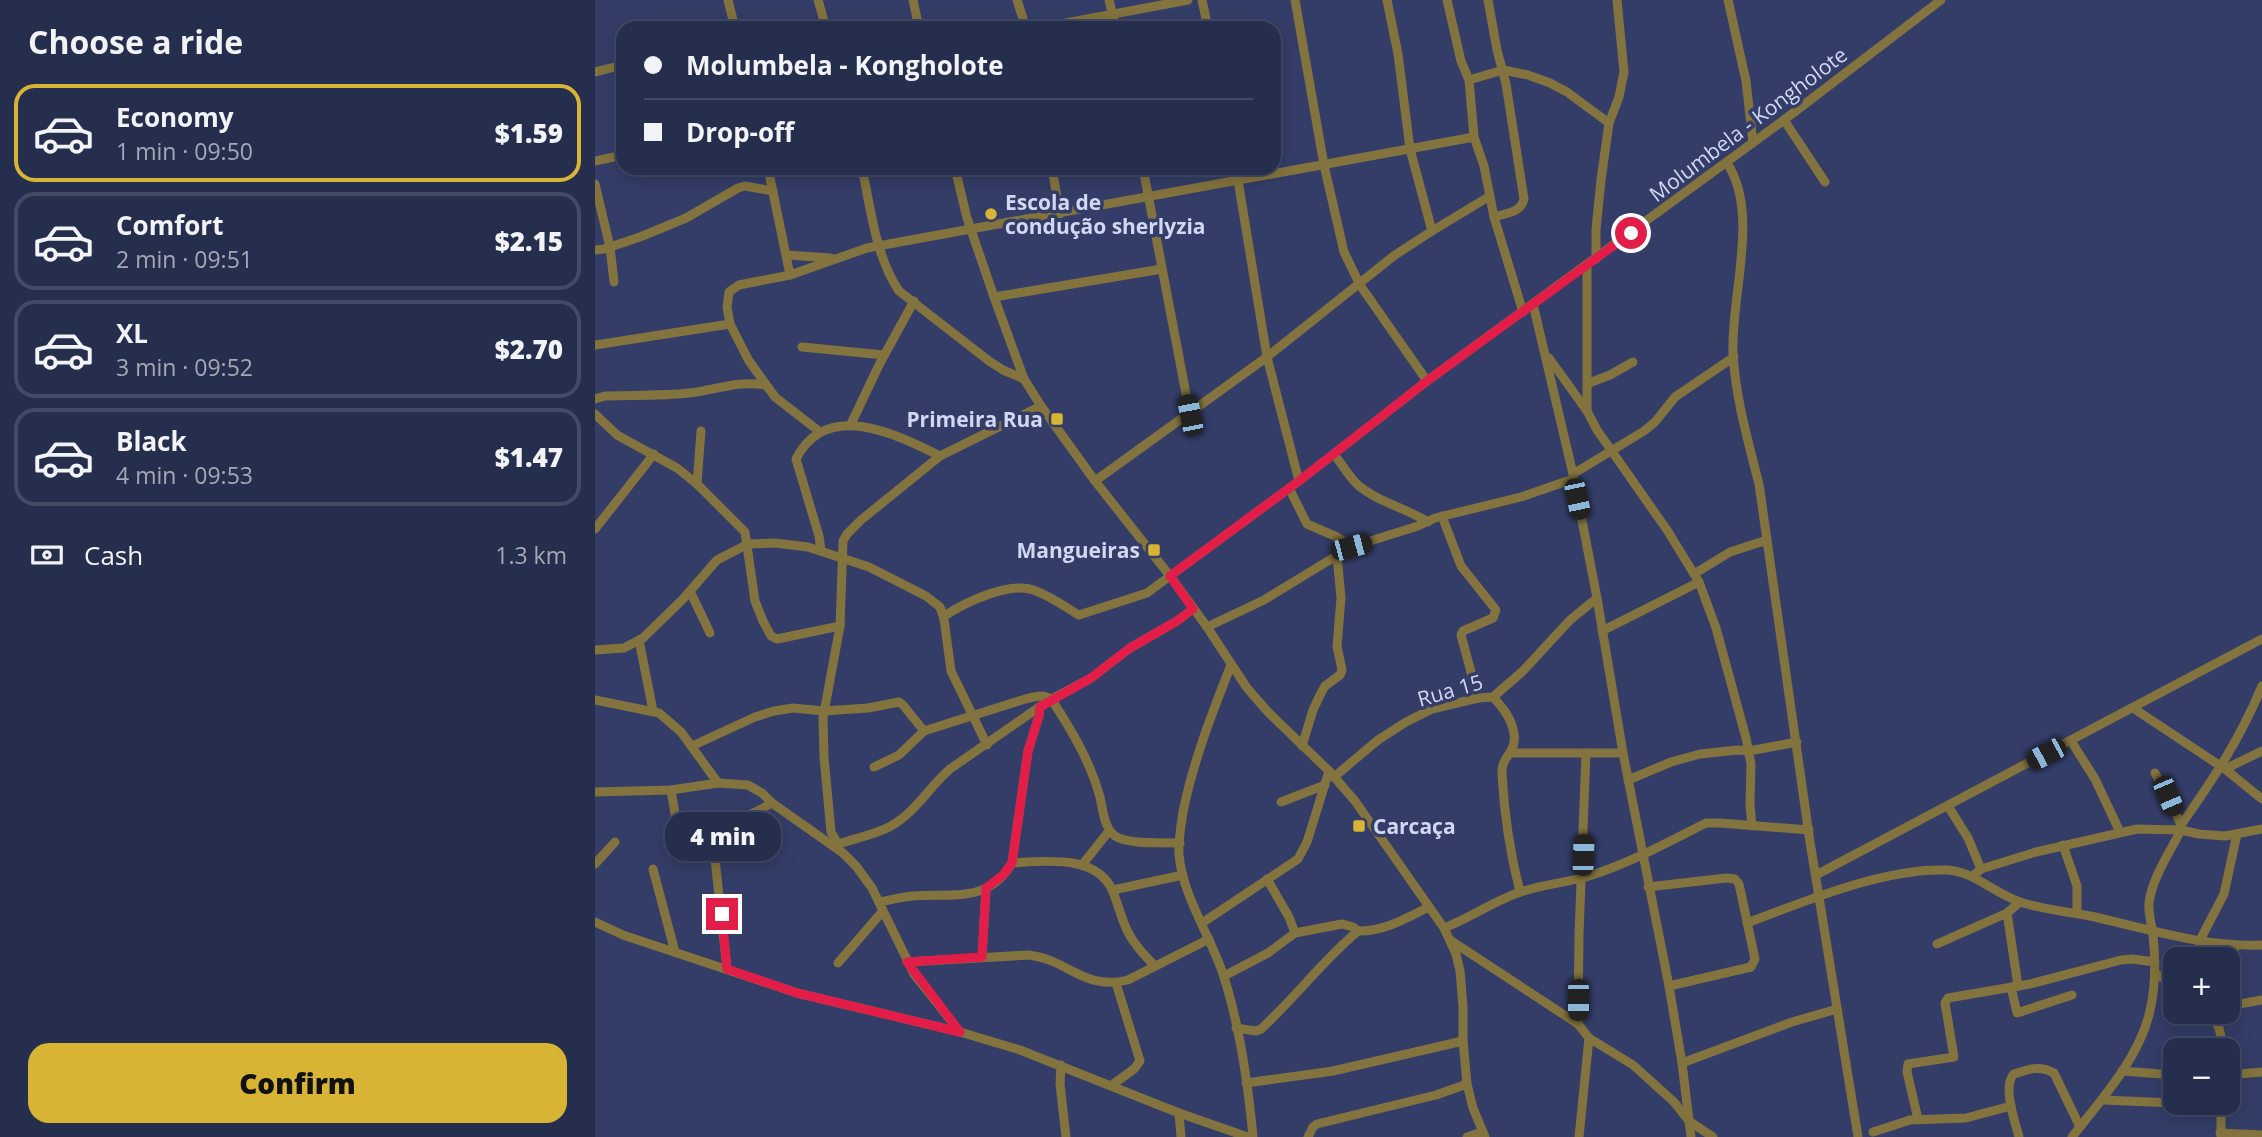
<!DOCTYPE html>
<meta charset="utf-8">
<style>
body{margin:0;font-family:"Open Sans",sans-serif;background:#323a57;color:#f1f3f6;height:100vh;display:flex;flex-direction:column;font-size:26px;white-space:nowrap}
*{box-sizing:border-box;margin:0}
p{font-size:23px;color:#a4a8b6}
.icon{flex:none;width:38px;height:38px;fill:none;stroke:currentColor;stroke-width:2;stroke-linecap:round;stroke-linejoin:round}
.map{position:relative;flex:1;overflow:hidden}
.side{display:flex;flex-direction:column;background:#262e4d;width:595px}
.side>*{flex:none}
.guide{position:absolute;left:21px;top:21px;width:665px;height:154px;border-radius:21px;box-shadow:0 4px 18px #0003,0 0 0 2px #424a65;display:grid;align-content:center;height:154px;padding:0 28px;background:#262e4d}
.tools{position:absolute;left:1568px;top:947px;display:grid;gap:14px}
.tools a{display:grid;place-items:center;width:77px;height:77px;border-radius:14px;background:#262e4d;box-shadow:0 4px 18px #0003,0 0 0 2px #424a65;font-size:35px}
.end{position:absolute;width:32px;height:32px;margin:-16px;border:9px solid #e11d48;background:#fff;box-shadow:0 0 0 4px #fff}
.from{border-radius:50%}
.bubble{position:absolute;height:49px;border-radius:21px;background:#262e4d;box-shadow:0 4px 18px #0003,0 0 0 2px #424a65;font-size:23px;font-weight:800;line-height:49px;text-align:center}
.car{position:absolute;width:21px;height:42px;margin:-21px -10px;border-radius:9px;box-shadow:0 0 5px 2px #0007;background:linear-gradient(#222 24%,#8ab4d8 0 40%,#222 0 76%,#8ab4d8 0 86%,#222 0)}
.guide b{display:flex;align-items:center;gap:24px;height:66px;font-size:26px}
.guide b+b{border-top:2px solid #424a65}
.guide i{width:18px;height:18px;background:#f1f3f6}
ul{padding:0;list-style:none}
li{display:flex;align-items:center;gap:21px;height:98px;margin:0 14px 10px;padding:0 14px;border:4px solid #424a65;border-radius:21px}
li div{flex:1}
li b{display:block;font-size:26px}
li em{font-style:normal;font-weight:800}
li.active{border-color:#d8b434}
li>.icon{width:63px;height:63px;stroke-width:1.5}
h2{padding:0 28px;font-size:32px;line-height:84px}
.pay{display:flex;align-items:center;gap:18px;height:77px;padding:0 28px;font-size:26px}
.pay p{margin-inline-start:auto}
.button{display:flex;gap:14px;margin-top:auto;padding:14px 28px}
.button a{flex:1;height:80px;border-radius:21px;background:#d8b434;color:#111;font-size:28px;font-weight:800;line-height:80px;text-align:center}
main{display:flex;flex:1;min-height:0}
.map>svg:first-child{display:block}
</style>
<main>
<section class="side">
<h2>Choose a ride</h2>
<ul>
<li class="active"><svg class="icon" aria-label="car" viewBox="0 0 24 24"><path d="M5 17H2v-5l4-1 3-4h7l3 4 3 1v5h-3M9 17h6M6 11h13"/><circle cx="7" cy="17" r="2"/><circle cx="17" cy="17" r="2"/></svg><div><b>Economy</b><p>1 min · 09:50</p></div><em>$1.59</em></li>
<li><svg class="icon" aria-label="car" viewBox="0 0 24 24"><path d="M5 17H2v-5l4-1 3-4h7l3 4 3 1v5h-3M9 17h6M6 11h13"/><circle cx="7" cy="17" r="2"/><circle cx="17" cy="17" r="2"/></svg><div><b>Comfort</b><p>2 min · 09:51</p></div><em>$2.15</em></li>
<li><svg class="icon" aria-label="car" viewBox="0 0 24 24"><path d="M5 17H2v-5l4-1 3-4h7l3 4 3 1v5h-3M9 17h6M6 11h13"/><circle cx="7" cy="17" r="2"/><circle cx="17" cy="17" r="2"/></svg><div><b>XL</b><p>3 min · 09:52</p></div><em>$2.70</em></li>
<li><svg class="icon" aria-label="car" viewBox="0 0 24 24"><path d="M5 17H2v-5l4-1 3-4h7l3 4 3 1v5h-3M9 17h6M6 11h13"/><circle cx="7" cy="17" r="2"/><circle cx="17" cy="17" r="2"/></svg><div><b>Black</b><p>4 min · 09:53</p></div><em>$1.47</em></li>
</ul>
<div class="pay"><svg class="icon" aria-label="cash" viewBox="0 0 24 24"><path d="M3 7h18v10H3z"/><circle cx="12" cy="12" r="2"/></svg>Cash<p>1.3 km</p></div>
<div class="button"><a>Confirm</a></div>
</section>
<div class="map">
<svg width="1667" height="1137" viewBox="0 0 1667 1137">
<rect width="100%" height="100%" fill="#333d67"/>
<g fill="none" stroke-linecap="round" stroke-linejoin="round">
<g stroke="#83733e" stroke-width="9">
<path d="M133 0 140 28"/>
<path d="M223 0 231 28"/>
<path d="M318 0 324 28"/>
<path d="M422 0 431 28"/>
<path d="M514 0 521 28"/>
<path d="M607 0 613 28"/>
<path d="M700 0 729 165 749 252 765 285 832 381"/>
<path d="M792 0 803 54 815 149 837 231"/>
<path d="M852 0 866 61 874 80 879 137 889 166 899 217 928 312"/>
<path d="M893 0 902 50 911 84 929 199C926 213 911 213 899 217"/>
<path d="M1133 0 1151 81 1158 143"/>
<path d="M444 28 593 0"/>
<path d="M0 72 28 65"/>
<path d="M874 80 908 70 933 75 955 83 972 92 1014 123"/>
<path d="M1189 120 1230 182"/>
<path d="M0 161 28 155"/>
<path d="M1132 163C1165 213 1136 294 1138 352 1140 396 1153 441 1164 484L1215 842 1263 1137"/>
<path d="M173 168 195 275"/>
<path d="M267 168C276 209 280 255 304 291L394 361 408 370 429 379"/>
<path d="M360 168 372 218 399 297 429 379 446 406 500 481 575 576 612 627 652 688 673 712 734 771 760 801 849 928 861 954 865 971 868 1006V1041L872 1084 878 1108 890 1137"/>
<path d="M457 168 465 214"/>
<path d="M548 168 595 415"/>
<path d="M641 168 672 357 704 481"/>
<path d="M0 184 15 247 19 282"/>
<path d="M0 250 9 249 45 237 91 218 143 188 150 186 178 191"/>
<path d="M192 255 236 258"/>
<path d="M1001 259V229L1006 180 1014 123 1024 97 1029 72 1022 0"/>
<path d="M399 297 567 269"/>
<path d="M938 304 978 474 1002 598 1028 753 1074 986 1087 1063 1096 1137"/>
<path d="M0 345 135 324"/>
<path d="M207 347 289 355"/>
<path d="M954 358 992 411 1002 430 1072 530 1104 582 1121 628 1151 738 1156 764 1155 805 1157 826"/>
<path d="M994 383 1015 375 1038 362"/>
<path d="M0 399 10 396C38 395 66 396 94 393 122 390 141 380 171 385"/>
<path d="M992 411V265"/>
<path d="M0 414 22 435 82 468 102 484 150 532 160 601 168 621 176 636 182 639 245 626"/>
<path d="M256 424 285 363 319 301"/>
<path d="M225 432 180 397 154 361 135 324 132 307 134 292 144 285 195 275 272 248 879 137"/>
<path d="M739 454C747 464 754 477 763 485 783 502 811 508 833 522"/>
<path d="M978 474 1049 431 1060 422 1080 397 1139 357"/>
<path d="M500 481 672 357 800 255 837 231 895 196"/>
<path d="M102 484 106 431"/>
<path d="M694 488 712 524 742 537 756 547"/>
<path d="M847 516 866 566 901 610 898 618 868 631 866 635 883 698"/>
<path d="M0 529 59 454"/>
<path d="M226 550 224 536 201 459C231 399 301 434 345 456"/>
<path d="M1099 574 1135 552 1172 540"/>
<path d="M95 591 115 633"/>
<path d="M349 616C371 602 416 580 441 591 457 597 470 607 484 615L552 593 704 481 832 381 1189 120 1346 0"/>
<path d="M612 627 669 600 756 547 823 526 840 518 926 497 978 479"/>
<path d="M1007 631 1104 582"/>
<path d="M44 640 58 711"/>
<path d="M0 650 29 648 48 638 88 599 122 560 153 544 180 543 213 547 274 567 331 596 345 607 349 619 356 671 392 745"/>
<path d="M636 665C617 713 598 762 588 812 586 826 583 841 584 855 588 897 615 935 628 974 645 1026 653 1083 658 1137"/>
<path d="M898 697C908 708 917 719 919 734 922 753 906 756 907 773 909 813 915 853 925 892"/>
<path d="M0 700 64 713 86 732 123 783"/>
<path d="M1538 708 1630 769 1667 751"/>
<path d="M1476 741 1500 779 1525 832"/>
<path d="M97 746 160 717 179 711 198 708 229 711 273 708 304 702 308 705 329 731"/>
<path d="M707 746 718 710 726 693 730 686 745 675 747 670 742 646 746 598 742 556"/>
<path d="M917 753H1028"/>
<path d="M279 767 304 755 329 731 427 700C438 697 448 693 457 700 477 731 495 761 505 797 508 810 509 828 520 836 534 845 568 842 585 843"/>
<path d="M1630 769 1667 799"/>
<path d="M1560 773 1573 796 1586 825"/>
<path d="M739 777 783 740 811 722 837 709 883 698 898 697 928 671 975 620 1002 598"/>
<path d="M1033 780 1076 762 1105 754 1143 750 1154 751 1202 742"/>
<path d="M76 790 82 826 88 831C119 828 150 819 177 803"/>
<path d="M0 792 76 790 123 783 153 785 167 793 177 803 248 853 261 866 277 888 319 974 365 1032"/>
<path d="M686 802 730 785"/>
<path d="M1353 806 1373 838 1386 869"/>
<path d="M243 844 236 832 229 757 228 718 245 626 248 541 252 534 266 520 345 456 446 406"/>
<path d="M1468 845 1482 886V913"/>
<path d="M239 846C257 838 278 836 296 826 321 812 334 787 355 769L453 701 496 678 535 648 582 621 598 609"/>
<path d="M120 859 132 969"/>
<path d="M417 863C450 861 503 854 518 892 522 902 525 913 529 923 535 940 547 953 560 966"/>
<path d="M0 864 20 842"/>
<path d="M487 865 514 831"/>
<path d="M58 869 80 952"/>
<path d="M1221 875 1667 639"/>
<path d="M1378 876 1386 869 1441 852 1542 829 1586 830 1604 834 1630 836 1667 829"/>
<path d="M672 879 694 917 700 933"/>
<path d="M1053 887 1131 878 1140 879 1144 884 1160 959 1156 967 1074 986"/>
<path d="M518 890 588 875"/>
<path d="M284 902C295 900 306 897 317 896 356 893 393 904 417 863L433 751 444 716 445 707"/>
<path d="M1412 913 1423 986"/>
<path d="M0 922 28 935 202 993 365 1032 425 1050 584 1113 653 1137"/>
<path d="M607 923 703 859 712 842 734 771"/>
<path d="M1152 923C1211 901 1288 868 1351 870 1380 871 1400 895 1428 903 1451 910 1476 912 1500 917 1556 930 1609 947 1667 945"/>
<path d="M849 928C875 918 897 902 923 893 946 884 973 883 997 875 1037 862 1073 842 1111 823H1125L1214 830"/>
<path d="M855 940 983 1024 994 1038 1038 1065 1079 1102 1094 1121 1118 1137"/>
<path d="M1604 942 1629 894 1642 834"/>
<path d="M1342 944 1412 913 1425 902"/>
<path d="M1639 946 1642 1004"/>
<path d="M387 957 391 889"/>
<path d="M312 962 434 955C474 960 488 991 533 980L614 939"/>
<path d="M243 963 287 912"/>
<path d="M1561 974 1580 985"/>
<path d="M629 976 673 953 700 933 747 924 758 927 763 931"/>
<path d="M1416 987 1422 1013 1477 995"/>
<path d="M1633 1006 1667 1000"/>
<path d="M1613 1012 1624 1028 1629 1050"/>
<path d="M983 1024 984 934 991 753"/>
<path d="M641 1028 661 1031 666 1029C700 998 727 961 763 931 788 932 812 918 834 907"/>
<path d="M1087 1063 1197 1022 1242 1009"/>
<path d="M466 1065 465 1084 471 1137"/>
<path d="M1527 1071 1580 1075"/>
<path d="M1633 1075 1667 1072"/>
<path d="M651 1083 738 1071 868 1041"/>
<path d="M517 1085 539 1069 545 1061 521 983"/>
<path d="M1507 1100 1626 1105"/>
<path d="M584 1113 586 1137"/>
<path d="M1323 1119 1312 1072 1313 1064 1359 1057 1350 1003 1353 998 1435 984 1526 960 1537 959 1560 962"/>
<path d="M1278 1132 1315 1120 1371 1118 1416 1106"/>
<path d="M1625 1133 1667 1135"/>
<path d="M1626 1136V1102"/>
<path d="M713 1137 718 1127 722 1124 841 1095 872 1084"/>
<path d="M872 1137 887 1132"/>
<path d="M984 1137 994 1038"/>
<path d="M1424 1137C1420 1122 1407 1085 1419 1074 1433 1069 1445 1065 1459 1073L1485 1127"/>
<path d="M1477 1137C1505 1101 1542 1061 1554 1015 1561 988 1561 963 1558 935 1557 925 1553 914 1554 903 1557 878 1575 852 1586 830V825C1619 778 1645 739 1667 686"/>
</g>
</g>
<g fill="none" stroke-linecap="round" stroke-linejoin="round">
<path stroke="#e11d48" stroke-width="9" d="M127 914 132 969 202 993 365 1032 312 962 387 957 391 888 408 875 417 863 433 751 444 716 445 707 496 678 535 648 582 621 598 609 575 576 704 481 832 381 1036 233"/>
</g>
<g fill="#d8b434" stroke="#333d67" stroke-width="2.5">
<circle cx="396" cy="214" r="7"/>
<rect x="455" y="412" width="14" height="14" rx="3.5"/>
<rect x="552" y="543" width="14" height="14" rx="3.5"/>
<rect x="757" y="819" width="14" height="14" rx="3.5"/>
</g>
<g text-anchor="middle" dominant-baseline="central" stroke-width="7" stroke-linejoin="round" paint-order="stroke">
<g font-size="21" fill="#d0d8f3" stroke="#333d67">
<text transform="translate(1153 124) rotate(-37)">Molumbela - Kongholote</text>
<text transform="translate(855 690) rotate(-16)">Rua 15</text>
</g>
<g font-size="21" font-weight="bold" fill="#d0d8f3" stroke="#333d67" text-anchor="start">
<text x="410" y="202">Escola de<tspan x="410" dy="24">condução sherlyzia</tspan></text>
<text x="448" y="419" text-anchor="end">Primeira Rua</text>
<text x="545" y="550" text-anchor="end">Mangueiras</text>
<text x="778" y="826">Carcaça</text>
</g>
</g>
</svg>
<div class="tools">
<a>+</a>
<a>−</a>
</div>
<i class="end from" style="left:1036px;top:233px"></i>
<i class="end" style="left:127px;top:914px"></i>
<div class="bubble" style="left:70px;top:812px;width:116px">4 min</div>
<i class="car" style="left:595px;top:415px;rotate:349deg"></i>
<i class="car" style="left:982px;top:499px;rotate:168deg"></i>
<i class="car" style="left:756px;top:547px;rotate:75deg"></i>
<i class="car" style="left:1451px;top:754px;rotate:242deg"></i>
<i class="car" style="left:1573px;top:796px;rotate:157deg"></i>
<i class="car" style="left:988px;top:855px;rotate:2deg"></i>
<i class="car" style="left:983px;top:1000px;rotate:180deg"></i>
<div class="guide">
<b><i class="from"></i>Molumbela - Kongholote</b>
<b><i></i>Drop-off</b>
</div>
</div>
</main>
